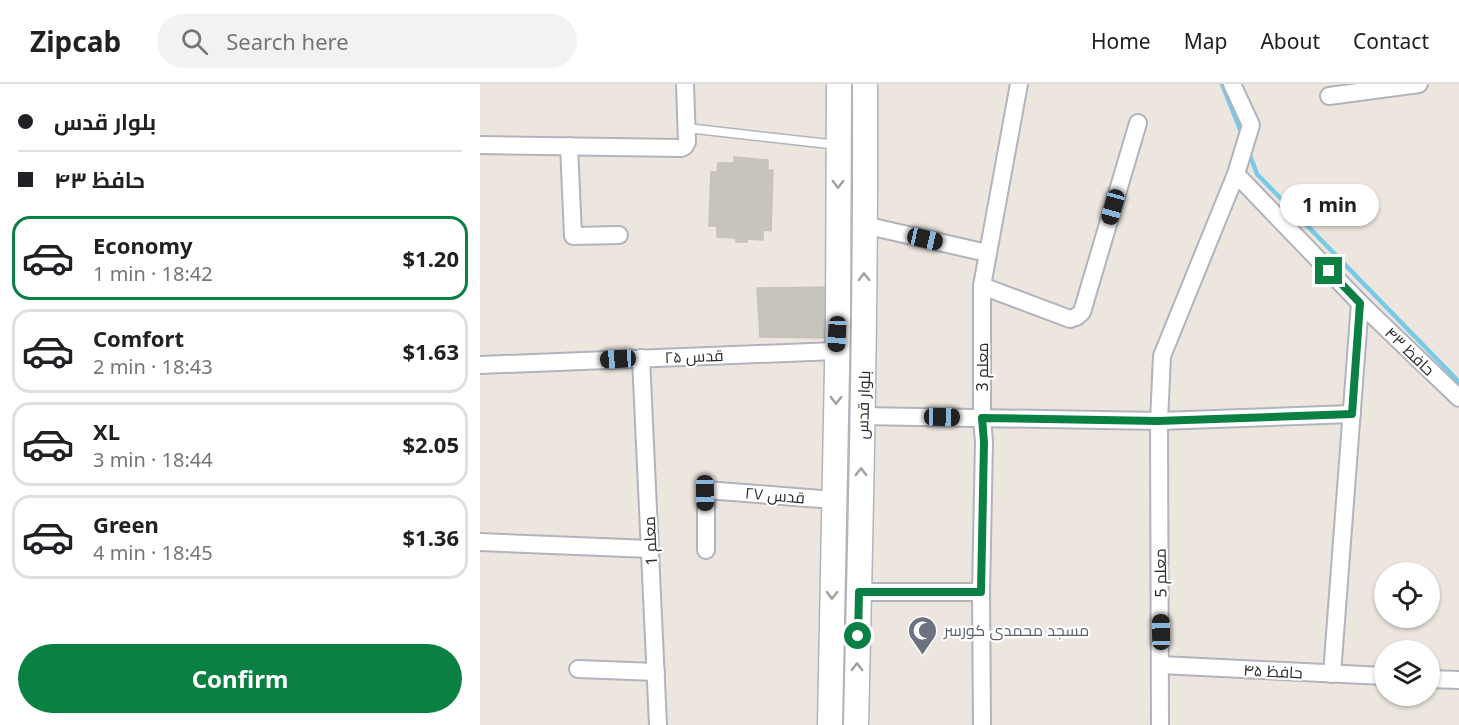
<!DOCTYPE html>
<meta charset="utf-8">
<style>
body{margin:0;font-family:"Noto Sans",Cairo,sans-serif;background:#f2f2f2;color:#202124;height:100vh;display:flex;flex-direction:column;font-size:22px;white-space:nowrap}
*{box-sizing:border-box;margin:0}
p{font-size:20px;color:#757577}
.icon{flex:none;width:33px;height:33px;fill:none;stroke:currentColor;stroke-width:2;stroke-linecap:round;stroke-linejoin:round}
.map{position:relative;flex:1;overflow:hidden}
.side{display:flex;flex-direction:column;background:#fff;width:480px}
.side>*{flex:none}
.guide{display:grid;align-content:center;height:132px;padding:0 18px;background:#fff}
.controls{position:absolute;left:894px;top:478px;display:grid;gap:12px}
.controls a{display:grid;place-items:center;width:66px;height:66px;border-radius:50%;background:#fff;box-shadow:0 2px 4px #0004;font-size:30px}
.end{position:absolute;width:27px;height:27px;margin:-14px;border:8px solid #0b8043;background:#fff;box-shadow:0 0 0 3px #fff}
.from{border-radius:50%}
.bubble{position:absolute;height:42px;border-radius:21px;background:#fff;box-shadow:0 2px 4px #0004;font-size:20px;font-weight:700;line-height:42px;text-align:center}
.car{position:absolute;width:18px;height:36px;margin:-18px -9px;border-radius:8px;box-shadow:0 0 4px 2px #0007;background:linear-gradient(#222 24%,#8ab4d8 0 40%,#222 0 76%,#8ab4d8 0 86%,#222 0)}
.guide b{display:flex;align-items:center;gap:21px;height:57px;font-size:22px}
.guide b+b{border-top:2px solid #e0e0e0}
.guide i{width:15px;height:15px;background:#202124}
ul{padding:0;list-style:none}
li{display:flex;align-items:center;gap:18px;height:84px;margin:0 12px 9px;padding:0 6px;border:3px solid #e0e0e0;border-radius:18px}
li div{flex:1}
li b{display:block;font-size:22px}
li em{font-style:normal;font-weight:700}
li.selected{border-color:#0b8043}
li>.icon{width:54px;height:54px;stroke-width:1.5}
.button{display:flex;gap:12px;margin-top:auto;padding:12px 18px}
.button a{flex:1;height:69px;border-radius:36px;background:#0b8043;color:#fff;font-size:24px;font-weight:700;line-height:69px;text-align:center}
header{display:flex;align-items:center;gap:36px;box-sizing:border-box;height:84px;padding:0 30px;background:#fff;border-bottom:2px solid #e0e0e0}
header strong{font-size:28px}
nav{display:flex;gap:33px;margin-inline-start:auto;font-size:21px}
.search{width:420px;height:54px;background:#f2f2f2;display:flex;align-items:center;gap:15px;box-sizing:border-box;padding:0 21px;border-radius:33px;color:#757577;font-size:22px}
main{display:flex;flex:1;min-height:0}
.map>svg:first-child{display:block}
</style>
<header>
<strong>Zipcab</strong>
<div class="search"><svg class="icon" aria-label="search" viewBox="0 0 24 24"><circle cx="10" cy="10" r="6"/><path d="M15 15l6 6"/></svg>Search here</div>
<nav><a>Home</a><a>Map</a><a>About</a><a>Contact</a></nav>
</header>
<main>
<section class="side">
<div class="guide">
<b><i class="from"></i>بلوار قدس</b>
<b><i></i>حافظ ۴۳</b>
</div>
<ul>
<li class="selected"><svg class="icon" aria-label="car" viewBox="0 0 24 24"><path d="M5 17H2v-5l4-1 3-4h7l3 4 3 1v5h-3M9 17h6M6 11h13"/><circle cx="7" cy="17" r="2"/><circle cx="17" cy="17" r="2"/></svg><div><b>Economy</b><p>1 min · 18:42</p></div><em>$1.20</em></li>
<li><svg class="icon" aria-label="car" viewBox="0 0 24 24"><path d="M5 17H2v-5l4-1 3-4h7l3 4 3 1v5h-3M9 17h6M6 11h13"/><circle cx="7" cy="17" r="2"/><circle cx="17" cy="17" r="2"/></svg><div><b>Comfort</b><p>2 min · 18:43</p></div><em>$1.63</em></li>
<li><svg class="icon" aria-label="car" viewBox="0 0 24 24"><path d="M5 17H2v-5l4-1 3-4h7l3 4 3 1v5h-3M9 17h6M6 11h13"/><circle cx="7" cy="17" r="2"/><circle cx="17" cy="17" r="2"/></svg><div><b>XL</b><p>3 min · 18:44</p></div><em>$2.05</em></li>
<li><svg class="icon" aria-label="car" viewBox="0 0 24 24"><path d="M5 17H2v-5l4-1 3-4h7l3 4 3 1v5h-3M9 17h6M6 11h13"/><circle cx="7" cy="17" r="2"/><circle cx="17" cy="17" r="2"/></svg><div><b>Green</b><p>4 min · 18:45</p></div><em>$1.36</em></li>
</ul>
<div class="button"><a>Confirm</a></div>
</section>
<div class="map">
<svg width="979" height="641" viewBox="0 0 979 641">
<rect width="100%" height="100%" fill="#ece6de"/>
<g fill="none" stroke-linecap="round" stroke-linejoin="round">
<g stroke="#78cae6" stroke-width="4.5">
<path d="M742 0 763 53"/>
<path d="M769 69 777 90 979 298"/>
</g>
</g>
<g fill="#c7c3bd" stroke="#c7c1b8" stroke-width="1.5">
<path d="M254 73 288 76V86H293L291 147 283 146V156L267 155V158H256V154L237 153V142H229L231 88H237L238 79H254Z"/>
<path d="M355 203 349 254 280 253 277 204Z"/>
</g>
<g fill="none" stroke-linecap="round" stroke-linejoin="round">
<defs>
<path id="service" d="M207 44 358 61"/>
<g id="minor">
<path d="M849 12 939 0"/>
<path d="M0 61 201 64 205 62 207 58 205 0"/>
<path d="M89 62 93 152 139 151"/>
<path d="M756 90 880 219 979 314"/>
<path d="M384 141 507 169"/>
<path d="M502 202 590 235 596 233 602 228 658 39"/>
<path d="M161 274 178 641"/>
<path d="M0 281 356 267"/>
<path d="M381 332 679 337 872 330"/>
<path d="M0 458 170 465"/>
<path d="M226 466V406L354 416"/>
<path d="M379 508H501"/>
<path d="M681 581 904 592"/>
<path d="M98 585 176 588"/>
<path d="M852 590 880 219"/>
<path d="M950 595 979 596"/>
<path d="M502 641 501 508 504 358 502 334V202L539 0"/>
<path d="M680 641 679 337 682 272 756 90 771 41 752 0"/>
</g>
<g id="secondary">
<path d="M350 641 358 233 359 0"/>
<path d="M376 641C381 427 386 214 385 0"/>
</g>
</defs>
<use href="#service" stroke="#b1b4bd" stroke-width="11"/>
<use href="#minor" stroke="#b1b4bd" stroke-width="20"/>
<use href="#secondary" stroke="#b1b4bd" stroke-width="27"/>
<use href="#service" stroke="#fff" stroke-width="8"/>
<use href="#minor" stroke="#fff" stroke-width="16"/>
<use href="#secondary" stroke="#fff" stroke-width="24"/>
</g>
<defs><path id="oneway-chevron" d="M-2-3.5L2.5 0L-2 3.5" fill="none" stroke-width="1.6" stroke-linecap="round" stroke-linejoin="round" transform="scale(1.5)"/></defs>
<g stroke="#a0a0a0">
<use href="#oneway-chevron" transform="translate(358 100) rotate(90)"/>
<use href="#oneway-chevron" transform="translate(384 193) rotate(-91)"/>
<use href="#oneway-chevron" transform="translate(356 316) rotate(91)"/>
<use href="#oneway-chevron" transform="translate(381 388) rotate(-90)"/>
<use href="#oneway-chevron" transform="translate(352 511) rotate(91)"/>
<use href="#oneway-chevron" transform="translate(377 583) rotate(-89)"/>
</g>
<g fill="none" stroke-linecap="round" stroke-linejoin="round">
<path stroke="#0b8043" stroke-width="8" d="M378 552 379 508H501L504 358 502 334 678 337 872 330 880 219 849 187"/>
</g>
<defs>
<symbol id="mosque-pin" viewBox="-11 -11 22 30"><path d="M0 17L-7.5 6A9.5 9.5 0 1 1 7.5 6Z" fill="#6b7280" stroke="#fff"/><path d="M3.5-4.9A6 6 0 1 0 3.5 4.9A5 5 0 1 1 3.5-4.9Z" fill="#fff"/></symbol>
</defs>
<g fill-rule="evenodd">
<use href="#mosque-pin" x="426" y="530" width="33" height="45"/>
</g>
<g text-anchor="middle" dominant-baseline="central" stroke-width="4.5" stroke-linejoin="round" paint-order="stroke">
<g font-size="16" fill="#2b2b2b" stroke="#fff">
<text transform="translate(930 267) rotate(44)">حافظ ۴۳</text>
<text transform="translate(214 272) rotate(-2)">قدس ۲۵</text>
<text transform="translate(502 283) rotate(-90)">معلم 3</text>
<text transform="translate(383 321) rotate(-88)">بلوار قدس</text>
<text transform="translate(295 411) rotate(5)">قدس ۲۷</text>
<text transform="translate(170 457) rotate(-93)">معلم 1</text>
<text transform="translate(680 489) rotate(-91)">معلم 5</text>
<text transform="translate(793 587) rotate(3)">حافظ ۴۵</text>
</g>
<g font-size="16" fill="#5b616d" stroke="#fff" text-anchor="start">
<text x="464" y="546">مسجد محمدی کورسر</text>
</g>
</g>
</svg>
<div class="controls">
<a><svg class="icon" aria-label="locate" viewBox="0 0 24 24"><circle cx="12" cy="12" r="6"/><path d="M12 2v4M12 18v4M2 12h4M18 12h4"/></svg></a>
<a><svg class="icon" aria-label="layers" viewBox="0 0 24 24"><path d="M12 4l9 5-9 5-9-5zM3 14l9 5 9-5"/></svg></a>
</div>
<i class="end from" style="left:378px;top:552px"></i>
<i class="end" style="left:849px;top:187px"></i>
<div class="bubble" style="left:800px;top:100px;width:99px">1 min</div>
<i class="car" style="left:633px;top:123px;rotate:196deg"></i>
<i class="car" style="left:445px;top:155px;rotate:103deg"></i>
<i class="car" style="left:357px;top:250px;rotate:183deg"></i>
<i class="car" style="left:138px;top:275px;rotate:267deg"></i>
<i class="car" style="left:462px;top:333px;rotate:91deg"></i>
<i class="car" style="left:225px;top:409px;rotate:179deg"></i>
<i class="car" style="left:681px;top:548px;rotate:359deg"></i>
</div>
</main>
